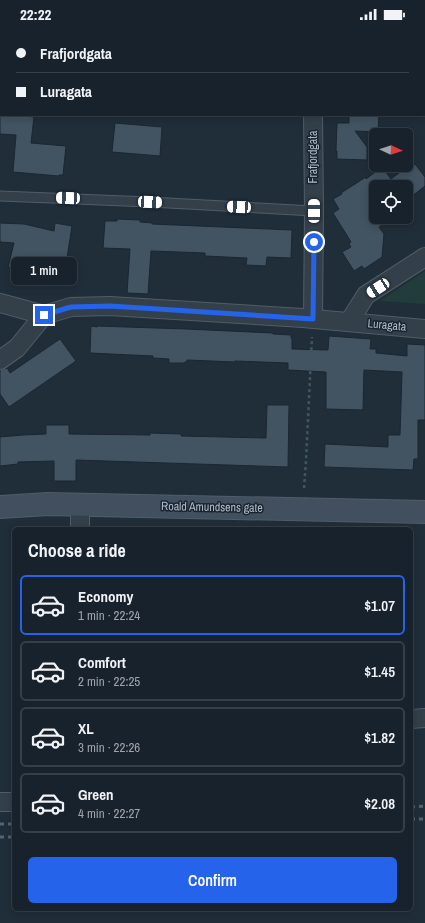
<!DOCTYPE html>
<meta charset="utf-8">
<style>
body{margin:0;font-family:"Archivo Narrow",sans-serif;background:#212a34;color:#f1f3f6;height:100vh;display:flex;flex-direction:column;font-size:15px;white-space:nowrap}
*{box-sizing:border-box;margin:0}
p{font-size:13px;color:#9fa4a9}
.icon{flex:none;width:22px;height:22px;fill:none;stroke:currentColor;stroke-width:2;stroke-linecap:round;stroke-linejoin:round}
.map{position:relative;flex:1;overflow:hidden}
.drawer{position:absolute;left:12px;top:499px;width:401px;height:384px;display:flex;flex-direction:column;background:#18222c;border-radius:6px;box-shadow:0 2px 10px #0003,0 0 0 1px #363f48}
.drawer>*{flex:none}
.banner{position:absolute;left:0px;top:0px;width:425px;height:88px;box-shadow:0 2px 10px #0003,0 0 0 1px #363f48;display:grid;align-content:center;height:88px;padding:0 16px;background:#18222c}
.needle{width:26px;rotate:94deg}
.controls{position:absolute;left:369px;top:100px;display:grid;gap:8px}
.controls a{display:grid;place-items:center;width:44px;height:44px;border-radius:6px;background:#18222c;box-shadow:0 2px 10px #0003,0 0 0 1px #363f48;font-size:20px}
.end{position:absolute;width:18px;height:18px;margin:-9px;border:5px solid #2563eb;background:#fff;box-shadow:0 0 0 2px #fff}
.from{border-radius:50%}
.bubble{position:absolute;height:28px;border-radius:6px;background:#18222c;box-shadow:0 2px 10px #0003,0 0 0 1px #363f48;font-size:13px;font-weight:600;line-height:28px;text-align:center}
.car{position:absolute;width:12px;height:24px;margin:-12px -6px;border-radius:5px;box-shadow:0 0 3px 1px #0007;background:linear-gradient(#fff 24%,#345 0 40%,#fff 0 76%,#345 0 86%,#fff 0)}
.banner b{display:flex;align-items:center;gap:14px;height:38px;font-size:15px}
.banner b+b{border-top:1px solid #363f48}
.banner i{width:10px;height:10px;background:#f1f3f6}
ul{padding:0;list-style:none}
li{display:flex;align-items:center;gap:12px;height:60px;margin:0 8px 6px;padding:0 8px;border:2px solid #363f48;border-radius:6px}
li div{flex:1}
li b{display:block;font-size:15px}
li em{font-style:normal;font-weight:600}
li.selected{border-color:#2563eb}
li>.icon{width:36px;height:36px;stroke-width:1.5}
h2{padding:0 16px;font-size:18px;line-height:48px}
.primary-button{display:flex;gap:8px;margin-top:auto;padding:8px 16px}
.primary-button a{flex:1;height:46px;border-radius:6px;background:#2563eb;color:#fff;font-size:16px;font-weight:600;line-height:46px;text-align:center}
.status{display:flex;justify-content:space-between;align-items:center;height:28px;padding:0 20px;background:#18222c;direction:ltr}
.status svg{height:11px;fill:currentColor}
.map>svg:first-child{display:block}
</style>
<div class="status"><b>22:22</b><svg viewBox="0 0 49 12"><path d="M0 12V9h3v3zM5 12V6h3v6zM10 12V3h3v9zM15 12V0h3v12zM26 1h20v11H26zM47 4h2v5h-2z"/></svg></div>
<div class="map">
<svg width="425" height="895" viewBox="0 0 425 895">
<rect width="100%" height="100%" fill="#202e3a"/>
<path fill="#223b3b" d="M425 243V276L380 273Z"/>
<g fill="#425462" stroke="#1b2631">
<path d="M0 86H1V87H15L34 89 31 115 66 118 63 147H59V148L13 144 16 107 0 106Z"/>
<path d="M349 87H379L378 104 355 103 367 119V132L337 131V123H336L337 95H349Z"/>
<path d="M115 95 162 99 160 128 112 124Z"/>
<path d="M415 136 425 149V158L411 169 414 173 406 179V159H376V189H393L379 199 384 206 382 229 364 241 362 238 354 243 342 224 351 219 349 216 351 214 333 185 339 181 333 171 342 166 341 165 366 149V151L382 139 391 151 403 142 405 143Z"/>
<path d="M117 191 140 192V194L152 195V196L292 202 291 230 267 229 266 238 246 237 247 230 205 228V225L151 223 148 266 127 265 130 221 103 220 105 193H117Z"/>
<path d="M0 195 24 196 54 203 55 195 72 198 65 243 27 236 26 243 8 239 14 215 0 214Z"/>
<path d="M91 298 97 299V298L186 301 273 305V306L291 307V310H292V321L328 322 329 308 371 311 370 321H376V325L407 328V316L425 317V392H418V431H414L413 442 324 439 325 416 388 419V407H400L402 344 364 342 363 382 326 381V344L288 342V335L235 333V334L187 332V334H185L184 335H169V331L153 330V328L90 325Z"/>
<path d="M60 311 76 333 9 379 0 366V342L7 340 10 345Z"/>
<path d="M267 377H289L288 439 76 432V453H54V433L18 434V436L0 438V409L23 407 46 406V397H69V406L150 407V405L181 406V408L266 410Z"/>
</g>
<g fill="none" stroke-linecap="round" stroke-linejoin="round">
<defs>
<path id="lane" d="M0 168 150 174 314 183"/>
<g id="street">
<path d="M312 1V0"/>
<path d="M0 62H1"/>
<path d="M0 275 44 287 71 279 110 278 303 290 425 301"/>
<path d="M313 291 314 183 313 87"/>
<path d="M349 294 366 267 425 229"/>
<path d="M0 332 17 320 44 287"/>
<path d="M80 501V477"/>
<path d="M411 691 425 690"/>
<path d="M0 774H14"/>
</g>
<path id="secondary" d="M0 479 48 476 425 484"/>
</defs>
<use href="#lane" stroke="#515d68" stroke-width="11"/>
<use href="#street" stroke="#515d68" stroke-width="20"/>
<use href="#secondary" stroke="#515d68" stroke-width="24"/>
<g stroke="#3f5858" stroke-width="2.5" stroke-dasharray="3 3" stroke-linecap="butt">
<path d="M391 1 392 0"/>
<path d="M304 460 306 433 312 309"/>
</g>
<use href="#lane" stroke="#33404a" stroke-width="9"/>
<use href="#street" stroke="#33404a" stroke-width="18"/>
<use href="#secondary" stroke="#414f5e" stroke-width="22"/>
<g stroke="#556472" stroke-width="3" stroke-dasharray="4 4" stroke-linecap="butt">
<path d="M411 779 425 778"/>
<path d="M411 791H425"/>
<path d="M0 796H14"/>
<path d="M0 809H14"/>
</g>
</g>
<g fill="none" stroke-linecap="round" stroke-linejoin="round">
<path stroke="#2563eb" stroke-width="5" d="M44 287 71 279 110 278 313 291 314 214"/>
</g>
<g text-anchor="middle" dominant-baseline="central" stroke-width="3" stroke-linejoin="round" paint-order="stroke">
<g font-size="12" fill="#aebac7" stroke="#19242f">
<text transform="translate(313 129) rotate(-90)">Frafjordgata</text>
<text transform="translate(387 297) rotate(5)">Luragata</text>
<text transform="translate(212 479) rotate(1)">Roald Amundsens gate</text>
</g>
</g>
</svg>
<div class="controls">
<a><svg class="needle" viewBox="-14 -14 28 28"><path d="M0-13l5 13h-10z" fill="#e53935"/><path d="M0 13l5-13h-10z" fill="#9fa4a9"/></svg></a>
<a><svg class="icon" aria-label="locate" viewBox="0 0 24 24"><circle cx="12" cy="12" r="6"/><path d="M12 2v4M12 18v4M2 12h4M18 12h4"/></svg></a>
</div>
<i class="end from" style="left:314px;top:214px"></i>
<i class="end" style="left:44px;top:287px"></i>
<div class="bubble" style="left:11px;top:229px;width:66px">1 min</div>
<i class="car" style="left:68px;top:170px;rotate:272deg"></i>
<i class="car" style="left:150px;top:174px;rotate:93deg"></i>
<i class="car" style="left:239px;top:179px;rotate:273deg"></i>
<i class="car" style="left:314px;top:183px;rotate:0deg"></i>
<i class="car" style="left:378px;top:260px;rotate:237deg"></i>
<div class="banner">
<b><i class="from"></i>Frafjordgata</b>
<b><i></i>Luragata</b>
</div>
<section class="drawer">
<h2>Choose a ride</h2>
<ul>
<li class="selected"><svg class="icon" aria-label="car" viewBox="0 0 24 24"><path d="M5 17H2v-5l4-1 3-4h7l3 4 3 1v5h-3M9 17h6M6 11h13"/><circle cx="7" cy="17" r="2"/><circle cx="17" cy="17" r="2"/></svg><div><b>Economy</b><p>1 min · 22:24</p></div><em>$1.07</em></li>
<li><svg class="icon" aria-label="car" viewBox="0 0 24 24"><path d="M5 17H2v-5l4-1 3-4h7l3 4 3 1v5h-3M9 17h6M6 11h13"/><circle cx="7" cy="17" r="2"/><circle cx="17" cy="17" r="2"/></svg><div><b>Comfort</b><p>2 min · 22:25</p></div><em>$1.45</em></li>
<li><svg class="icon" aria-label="car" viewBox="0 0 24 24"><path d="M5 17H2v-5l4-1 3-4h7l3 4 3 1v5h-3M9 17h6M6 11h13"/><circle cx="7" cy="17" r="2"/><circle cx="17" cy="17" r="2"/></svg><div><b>XL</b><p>3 min · 22:26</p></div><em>$1.82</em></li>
<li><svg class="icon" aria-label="car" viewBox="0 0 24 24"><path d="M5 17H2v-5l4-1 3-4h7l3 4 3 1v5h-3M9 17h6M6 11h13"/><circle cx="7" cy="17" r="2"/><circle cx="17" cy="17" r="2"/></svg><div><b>Green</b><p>4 min · 22:27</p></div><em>$2.08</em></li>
</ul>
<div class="primary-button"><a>Confirm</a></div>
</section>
</div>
